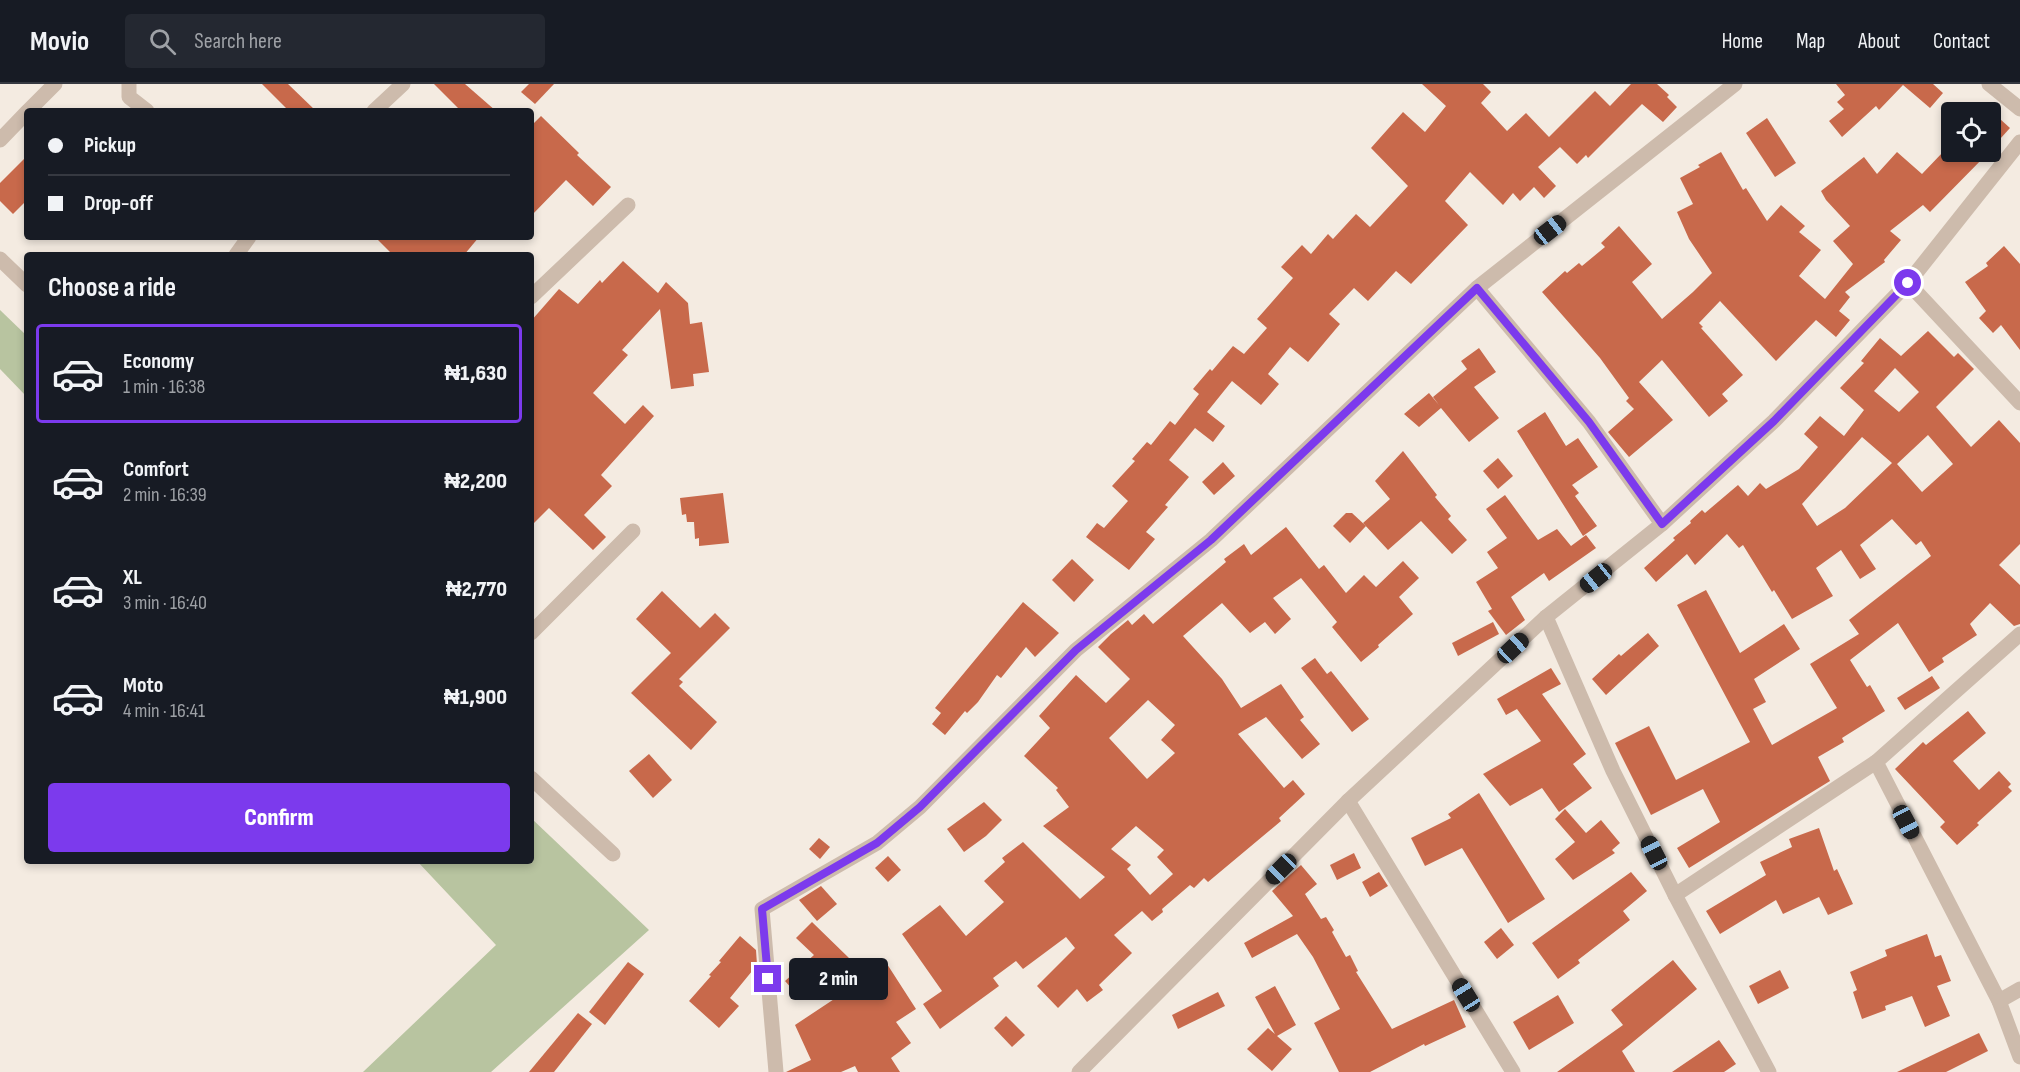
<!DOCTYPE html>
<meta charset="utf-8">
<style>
body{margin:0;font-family:"Sofia Sans Condensed",sans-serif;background:#242831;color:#f1f3f6;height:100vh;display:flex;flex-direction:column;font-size:22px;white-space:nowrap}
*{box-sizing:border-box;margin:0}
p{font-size:20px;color:#9ea1a6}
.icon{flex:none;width:33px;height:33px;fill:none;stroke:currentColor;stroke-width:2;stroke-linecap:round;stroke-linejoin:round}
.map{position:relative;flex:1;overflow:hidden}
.panel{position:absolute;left:24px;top:168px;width:510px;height:612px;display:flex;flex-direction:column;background:#171b24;border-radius:6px;box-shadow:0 3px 9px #0003}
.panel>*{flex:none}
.top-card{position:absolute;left:24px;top:24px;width:510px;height:132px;border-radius:6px;box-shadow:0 3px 9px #0003;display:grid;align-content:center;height:132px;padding:0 24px;background:#171b24}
.buttons{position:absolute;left:1941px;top:18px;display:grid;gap:12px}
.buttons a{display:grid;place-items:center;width:60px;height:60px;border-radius:6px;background:#171b24;box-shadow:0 3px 9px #0003;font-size:30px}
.end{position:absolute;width:27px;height:27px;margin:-14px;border:8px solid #7c3aed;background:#fff;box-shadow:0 0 0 3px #fff}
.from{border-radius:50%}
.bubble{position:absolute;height:42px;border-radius:6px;background:#171b24;box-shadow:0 3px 9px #0003;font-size:20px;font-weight:800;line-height:42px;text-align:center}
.car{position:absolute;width:18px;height:36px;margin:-18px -9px;border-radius:8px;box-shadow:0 0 4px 2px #0007;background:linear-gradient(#222 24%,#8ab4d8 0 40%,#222 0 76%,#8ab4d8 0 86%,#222 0)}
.top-card b{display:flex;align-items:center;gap:21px;height:57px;font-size:22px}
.top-card b+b{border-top:2px solid #363941}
.top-card i{width:15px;height:15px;background:#f1f3f6}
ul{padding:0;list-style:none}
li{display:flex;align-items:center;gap:18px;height:99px;margin:0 12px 9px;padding:0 12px;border:3px solid transparent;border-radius:6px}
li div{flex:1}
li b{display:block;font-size:22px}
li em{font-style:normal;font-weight:800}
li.selected{border-color:#7c3aed}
li>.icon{width:54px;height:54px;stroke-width:1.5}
h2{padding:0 24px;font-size:27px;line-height:72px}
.action{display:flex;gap:12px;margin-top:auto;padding:12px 24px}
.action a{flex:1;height:69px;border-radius:6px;background:#7c3aed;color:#fff;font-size:24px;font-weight:800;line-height:69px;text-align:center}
header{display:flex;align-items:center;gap:36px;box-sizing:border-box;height:84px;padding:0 30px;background:#171b24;border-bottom:2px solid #363941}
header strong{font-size:28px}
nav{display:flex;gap:33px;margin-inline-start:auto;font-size:21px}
.search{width:420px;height:54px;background:#242831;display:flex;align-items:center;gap:15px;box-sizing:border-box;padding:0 21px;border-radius:6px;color:#9ea1a6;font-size:22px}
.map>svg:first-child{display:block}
</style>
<header>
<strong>Movio</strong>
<div class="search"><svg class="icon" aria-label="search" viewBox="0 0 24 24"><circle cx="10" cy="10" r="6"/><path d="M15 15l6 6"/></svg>Search here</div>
<nav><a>Home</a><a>Map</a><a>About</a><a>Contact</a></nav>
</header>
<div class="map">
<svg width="2020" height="988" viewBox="0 0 2020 988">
<rect width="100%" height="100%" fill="#f4ebe1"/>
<g fill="#b8c4a0">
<path d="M0 226 27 252V313L0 285Z"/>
<path d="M531 734 649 846 491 988H363L496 861 417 777H531Z"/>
</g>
<g fill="#c8694b" fill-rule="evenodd">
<path d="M262 0H288L316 27H289Z"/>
<path d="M434 0H465L496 27H461Z"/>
<path d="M529 0H554L535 20 521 8Z"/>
<path d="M1422 0H1483L1491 8 1481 19 1507 47 1526 29 1549 53 1595 7 1610 22 1631 0H1657L1669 11 1667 13 1677 23 1663 38 1642 20 1588 74 1586 71 1577 80 1560 63 1538 83 1556 102 1544 114 1534 103 1520 117 1513 109 1503 121 1470 88 1445 117 1468 141 1411 200 1396 187 1368 217 1354 204 1329 230 1340 240 1308 278 1290 263 1268 290 1279 300 1261 321 1232 297 1207 328 1225 342 1213 358 1195 344 1169 376 1189 393 1165 421 1168 423 1146 448 1155 455 1129 486 1086 453 1097 439 1104 444 1128 417 1112 402 1135 377 1132 375 1147 358 1151 361 1170 337 1175 341 1199 310 1193 305 1210 285 1212 287 1233 262 1244 270 1267 244 1257 235 1293 194 1281 183 1302 161 1311 170 1328 150 1333 155 1356 130 1370 143 1408 102 1371 64 1403 28 1425 48 1446 22Z"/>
<path d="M1836 0H1933L1943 9 1930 24 1903 1 1879 26 1876 22 1842 53 1829 37 1844 25 1837 18 1845 11Z"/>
<path d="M1990 26 2010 44 1990 66Z"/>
<path d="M541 32 579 69 577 71 611 103 593 122 566 96 531 132V42Z"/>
<path d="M1767 34 1796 79 1775 93 1746 49Z"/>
<path d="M1951 62 1952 68H1989L1930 128 1923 121 1890 147 1901 156 1884 176 1885 178 1845 208 1850 213 1839 227 1850 236 1836 253 1816 236 1776 277 1720 217 1699 239 1703 243 1701 244 1743 291 1722 310 1728 317 1709 333 1662 276 1639 298 1673 336 1629 373 1608 348 1634 325 1626 317 1629 314 1600 274 1542 208 1565 187 1567 189 1579 179 1582 182 1605 163 1601 159 1619 142 1652 180 1632 198 1662 235 1693 208 1712 189 1689 155 1677 128 1693 120 1680 94 1700 83 1698 81 1721 68 1743 106 1746 104 1767 137 1781 121 1805 142 1799 148 1821 166 1799 192 1825 215 1853 180 1833 157 1850 142 1826 116 1821 107 1864 73 1877 90 1897 68 1922 90 1943 68H1946Z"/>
<path d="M27 72V116L13 130 0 117V99Z"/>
<path d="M375 153H479L464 171H393Z"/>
<path d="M2004 162 2020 180V266L2001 241 1993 249 1979 234 1986 227 1965 198 1988 182 1986 179Z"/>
<path d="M623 177 658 209 666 198 688 219 690 240 702 238 709 288 693 290 694 302 671 305 660 225 622 266 628 271 593 309 625 340 643 321 654 332 601 391 612 402 584 431 606 453 593 466 549 424 531 442V237L559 205 578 220 600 196 602 199Z"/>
<path d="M1928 247 1954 273 1958 269 1974 285 1936 323 1971 363 1999 336 2020 359V460L1999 481 2020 501V540L2014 542 1990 519 1970 540 1977 551 1942 574 1944 578 1929 588 1898 539 1850 576 1867 603 1870 601 1885 627 1842 654 1844 658 1818 673 1830 697 1689 784 1677 764 1720 738 1703 705 1651 731 1615 659 1649 642 1676 696 1750 658 1677 521 1706 506 1740 569 1784 540 1800 565 1754 595 1766 618 1753 625 1772 661 1837 624 1810 580 1859 550 1849 536 1931 472 1921 457 1916 461 1892 435 1860 461 1876 485 1860 495 1841 466 1816 484 1833 512 1792 535 1774 506 1772 508 1743 461 1739 464 1727 450 1695 481 1687 470 1656 498 1644 484 1675 456 1673 454 1691 439 1690 437 1702 426 1705 429 1738 401 1748 412 1760 399 1766 405 1799 385 1818 363 1804 350 1820 332 1844 352 1864 326 1840 304 1864 279 1861 277 1880 254 1901 272ZM1895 284 1919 308 1899 328 1874 307ZM1928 351 1953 380 1922 408 1897 380ZM1862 353 1892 379 1845 424 1817 442 1802 420Z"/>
<path d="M1479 264 1496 288 1474 303 1499 334 1469 358 1441 324 1419 343 1404 330 1429 309 1439 321 1433 313 1467 285 1461 277Z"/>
<path d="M1545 328 1566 362 1578 354 1598 383 1572 401 1579 409 1575 412 1597 442 1583 452 1517 347Z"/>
<path d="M1403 367 1437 411 1435 413 1451 432 1448 435 1467 456 1452 470 1421 437 1388 466 1363 439 1390 415 1375 397Z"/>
<path d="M1498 374 1513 392 1498 405 1483 387Z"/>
<path d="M1223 378 1235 392 1214 411 1202 398Z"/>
<path d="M723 409 729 459 699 462V454L695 455 694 438H687L686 430 682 431 680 414Z"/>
<path d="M1505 411 1538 456 1557 445 1571 462 1586 451 1596 464 1549 497 1544 489 1511 513 1525 536 1506 551 1488 527 1492 525 1476 498 1498 484 1487 468 1507 454 1486 425Z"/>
<path d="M1346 429H1352L1366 442 1350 459 1333 442Z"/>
<path d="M1286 443 1319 485 1324 481 1346 509 1364 491 1376 503 1403 477 1419 494 1399 513 1413 530 1378 561 1379 563 1361 578 1332 543 1337 538 1301 494 1273 514 1291 535 1275 550 1265 538 1250 549 1222 519 1183 552 1222 595 1241 624 1281 600 1304 633 1300 636 1320 660 1302 675 1266 633 1238 650 1284 704 1293 696 1305 710 1279 734 1281 737 1208 798 1204 794 1194 804 1190 801 1162 825 1163 828 1152 837 1142 827 1114 851 1132 869 1099 901 1103 906 1087 918 1077 905 1058 924 1037 902 1075 864 1066 853 1023 885 1016 877 993 894 999 902 940 945 923 920 942 907 902 850 940 821 966 852 1004 818 984 797 1005 778 1002 774 1023 758 1080 815 1105 793 1043 742 1069 723 1056 706 1058 704 1024 672 1050 644 1039 632 1076 591 1106 619 1130 595 1098 563 1111 550 1128 536 1132 541 1144 530 1153 540 1226 478 1224 475 1244 460 1251 471ZM1148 616 1175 641 1161 656 1175 669 1147 695 1109 654ZM1136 742 1164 766 1157 773 1173 790 1150 811 1127 785 1131 781 1111 765Z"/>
<path d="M1072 475 1094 496 1074 518 1052 496Z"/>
<path d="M662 507 700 544 715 529 730 544 679 595 683 598 679 602 717 638 691 666 631 609 671 569 636 535Z"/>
<path d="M1023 518 1059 549 1035 573 1026 563 1001 594 997 591 978 618 967 629 965 627 945 651 932 640 941 629 935 624Z"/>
<path d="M1493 538 1499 550 1458 572 1452 559Z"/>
<path d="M1648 549 1659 562 1606 611 1592 595 1619 570 1621 572Z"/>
<path d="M1315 574 1327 590 1331 587 1369 635 1352 648 1301 584Z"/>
<path d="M1551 584 1561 600 1542 610 1586 670 1573 680 1592 704 1559 728 1542 704 1510 722 1483 690 1541 657 1517 625 1506 631 1497 615Z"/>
<path d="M1932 592 1940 604 1905 626 1897 614Z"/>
<path d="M1968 627 1986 649 1953 677 1979 706 1999 687 2011 700 2008 703 2012 707 1977 739 1979 741 1957 761 1940 743 1945 738 1895 685 1923 658 1926 661Z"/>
<path d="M649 670 672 696 653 714 629 687Z"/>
<path d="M1479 709 1545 815 1508 839 1462 764 1425 782 1411 754 1451 734 1448 730Z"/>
<path d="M984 718 1002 736 986 752 964 768 947 745Z"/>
<path d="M1565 725 1586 749 1601 736 1620 759 1612 766 1615 769 1573 796 1555 775 1575 758 1555 735Z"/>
<path d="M1819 744 1834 787 1837 785 1853 820 1828 831 1819 813 1783 830 1776 816 1720 850 1706 827 1766 791 1760 778 1792 763 1789 755Z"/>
<path d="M819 754 830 763 820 775 809 765Z"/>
<path d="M1354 769 1361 784 1337 796 1330 781Z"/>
<path d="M888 772 901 786 888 798 875 784Z"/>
<path d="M1301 781 1317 800 1305 810 1321 835 1326 833 1334 846 1332 848 1346 873 1350 871 1358 887 1356 888 1392 945 1454 916 1466 943 1425 962 1424 960 1370 988H1339L1314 939 1340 925 1313 873 1297 850 1252 874 1244 859 1293 832 1272 807Z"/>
<path d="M1379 788 1388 802 1370 813 1362 798Z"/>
<path d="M1631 788 1647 807 1623 827 1630 836 1578 876 1580 879 1558 895 1532 859Z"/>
<path d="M821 802 837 820 817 837 799 816Z"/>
<path d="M812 838 849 874 802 916 785 897 814 871 796 854Z"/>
<path d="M1501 844 1514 861 1497 875 1484 858Z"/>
<path d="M1927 850 1935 873 1941 871 1951 897 1937 902 1950 932 1925 943 1912 912 1885 922 1886 926 1862 935 1853 908 1857 906 1850 888 1887 872 1885 866Z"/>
<path d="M740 852 756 866 757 881 730 914 739 922 719 944 689 917 711 892 709 891 721 878 719 877Z"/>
<path d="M1673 876 1697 905 1622 967 1635 988H1557L1623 941 1611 926Z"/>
<path d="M628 878 644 890 605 941 589 928Z"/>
<path d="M887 880 916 925 896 938 911 959 891 974 900 988H858L855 982 841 988H786L811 976 795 941Z"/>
<path d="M1780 886 1789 904 1758 920 1749 902Z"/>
<path d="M1275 902 1296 941 1277 952 1292 965 1272 987 1247 965 1268 944 1275 950 1255 913Z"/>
<path d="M1218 908 1225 922 1178 945 1172 931Z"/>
<path d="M1558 911 1574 939 1529 966 1513 938Z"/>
<path d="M578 929 592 940 554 988H529Z"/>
<path d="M1006 932 1025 951 1012 963 994 944Z"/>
<path d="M1979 949 1988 967 1946 988H1897Z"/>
<path d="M1719 956 1736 980 1724 988H1672Z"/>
</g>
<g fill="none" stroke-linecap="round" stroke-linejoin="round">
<g stroke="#cdbbac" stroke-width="15">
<path d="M129 0V13L147 27"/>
<path d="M1989 0 2020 25"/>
<path d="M28 27 55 0"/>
<path d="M374 27 403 0"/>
<path d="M0 56 27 28"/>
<path d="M236 171 249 153"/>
<path d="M0 175 27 201"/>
<path d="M1908 199 2020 319"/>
<path d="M1477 204 1589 338 1662 440"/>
<path d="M531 213 628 121"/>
<path d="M1546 533 1613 687 1675 811 1769 988"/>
<path d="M531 549 633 447"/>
<path d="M1876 678 1999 917 2020 973"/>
<path d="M531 694 613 770"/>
<path d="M1348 717 1513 988"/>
<path d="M1675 811 1876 678 2020 550"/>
<path d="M1999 917 2020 905"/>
<path d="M776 988 762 825 877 759 920 723 1076 566 1211 456 1477 204 1735 0"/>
<path d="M1079 988 1348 717 1546 533 1662 440 1774 337 1908 199 2020 58"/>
</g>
</g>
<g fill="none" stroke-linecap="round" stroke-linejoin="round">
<path stroke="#7c3aed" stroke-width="8" d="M768 895 762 825 877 759 920 723 1076 566 1211 456 1477 204 1589 338 1662 440 1774 337 1908 199"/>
</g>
</svg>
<div class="buttons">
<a><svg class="icon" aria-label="locate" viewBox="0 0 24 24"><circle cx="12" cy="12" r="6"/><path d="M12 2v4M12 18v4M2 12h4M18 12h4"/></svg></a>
</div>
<i class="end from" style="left:1908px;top:199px"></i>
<i class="end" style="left:768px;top:895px"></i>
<div class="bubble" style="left:789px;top:874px;width:99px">2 min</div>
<i class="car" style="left:1550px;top:146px;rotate:52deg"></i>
<i class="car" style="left:1596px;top:494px;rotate:231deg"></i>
<i class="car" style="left:1513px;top:564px;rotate:47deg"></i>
<i class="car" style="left:1906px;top:738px;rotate:152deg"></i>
<i class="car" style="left:1654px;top:769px;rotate:333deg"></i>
<i class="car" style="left:1281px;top:785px;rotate:225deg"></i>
<i class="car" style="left:1466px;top:911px;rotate:328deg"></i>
<div class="top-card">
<b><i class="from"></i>Pickup</b>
<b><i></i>Drop-off</b>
</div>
<section class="panel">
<h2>Choose a ride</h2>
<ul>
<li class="selected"><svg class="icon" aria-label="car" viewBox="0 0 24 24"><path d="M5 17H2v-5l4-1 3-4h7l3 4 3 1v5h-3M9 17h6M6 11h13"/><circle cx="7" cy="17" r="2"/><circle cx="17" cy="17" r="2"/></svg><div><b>Economy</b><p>1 min · 16:38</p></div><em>₦1,630</em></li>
<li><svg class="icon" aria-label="car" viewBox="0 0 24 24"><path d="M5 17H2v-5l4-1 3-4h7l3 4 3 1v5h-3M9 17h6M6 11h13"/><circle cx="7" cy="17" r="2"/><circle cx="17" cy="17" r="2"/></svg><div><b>Comfort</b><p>2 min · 16:39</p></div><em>₦2,200</em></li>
<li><svg class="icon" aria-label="car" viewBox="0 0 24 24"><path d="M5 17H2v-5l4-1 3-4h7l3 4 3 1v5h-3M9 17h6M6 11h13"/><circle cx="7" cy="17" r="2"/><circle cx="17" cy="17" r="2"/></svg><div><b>XL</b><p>3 min · 16:40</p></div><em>₦2,770</em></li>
<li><svg class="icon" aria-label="car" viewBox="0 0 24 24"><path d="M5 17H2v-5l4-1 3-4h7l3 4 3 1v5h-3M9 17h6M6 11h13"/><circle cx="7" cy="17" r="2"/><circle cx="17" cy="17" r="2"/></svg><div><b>Moto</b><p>4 min · 16:41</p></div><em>₦1,900</em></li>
</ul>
<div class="action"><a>Confirm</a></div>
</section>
</div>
